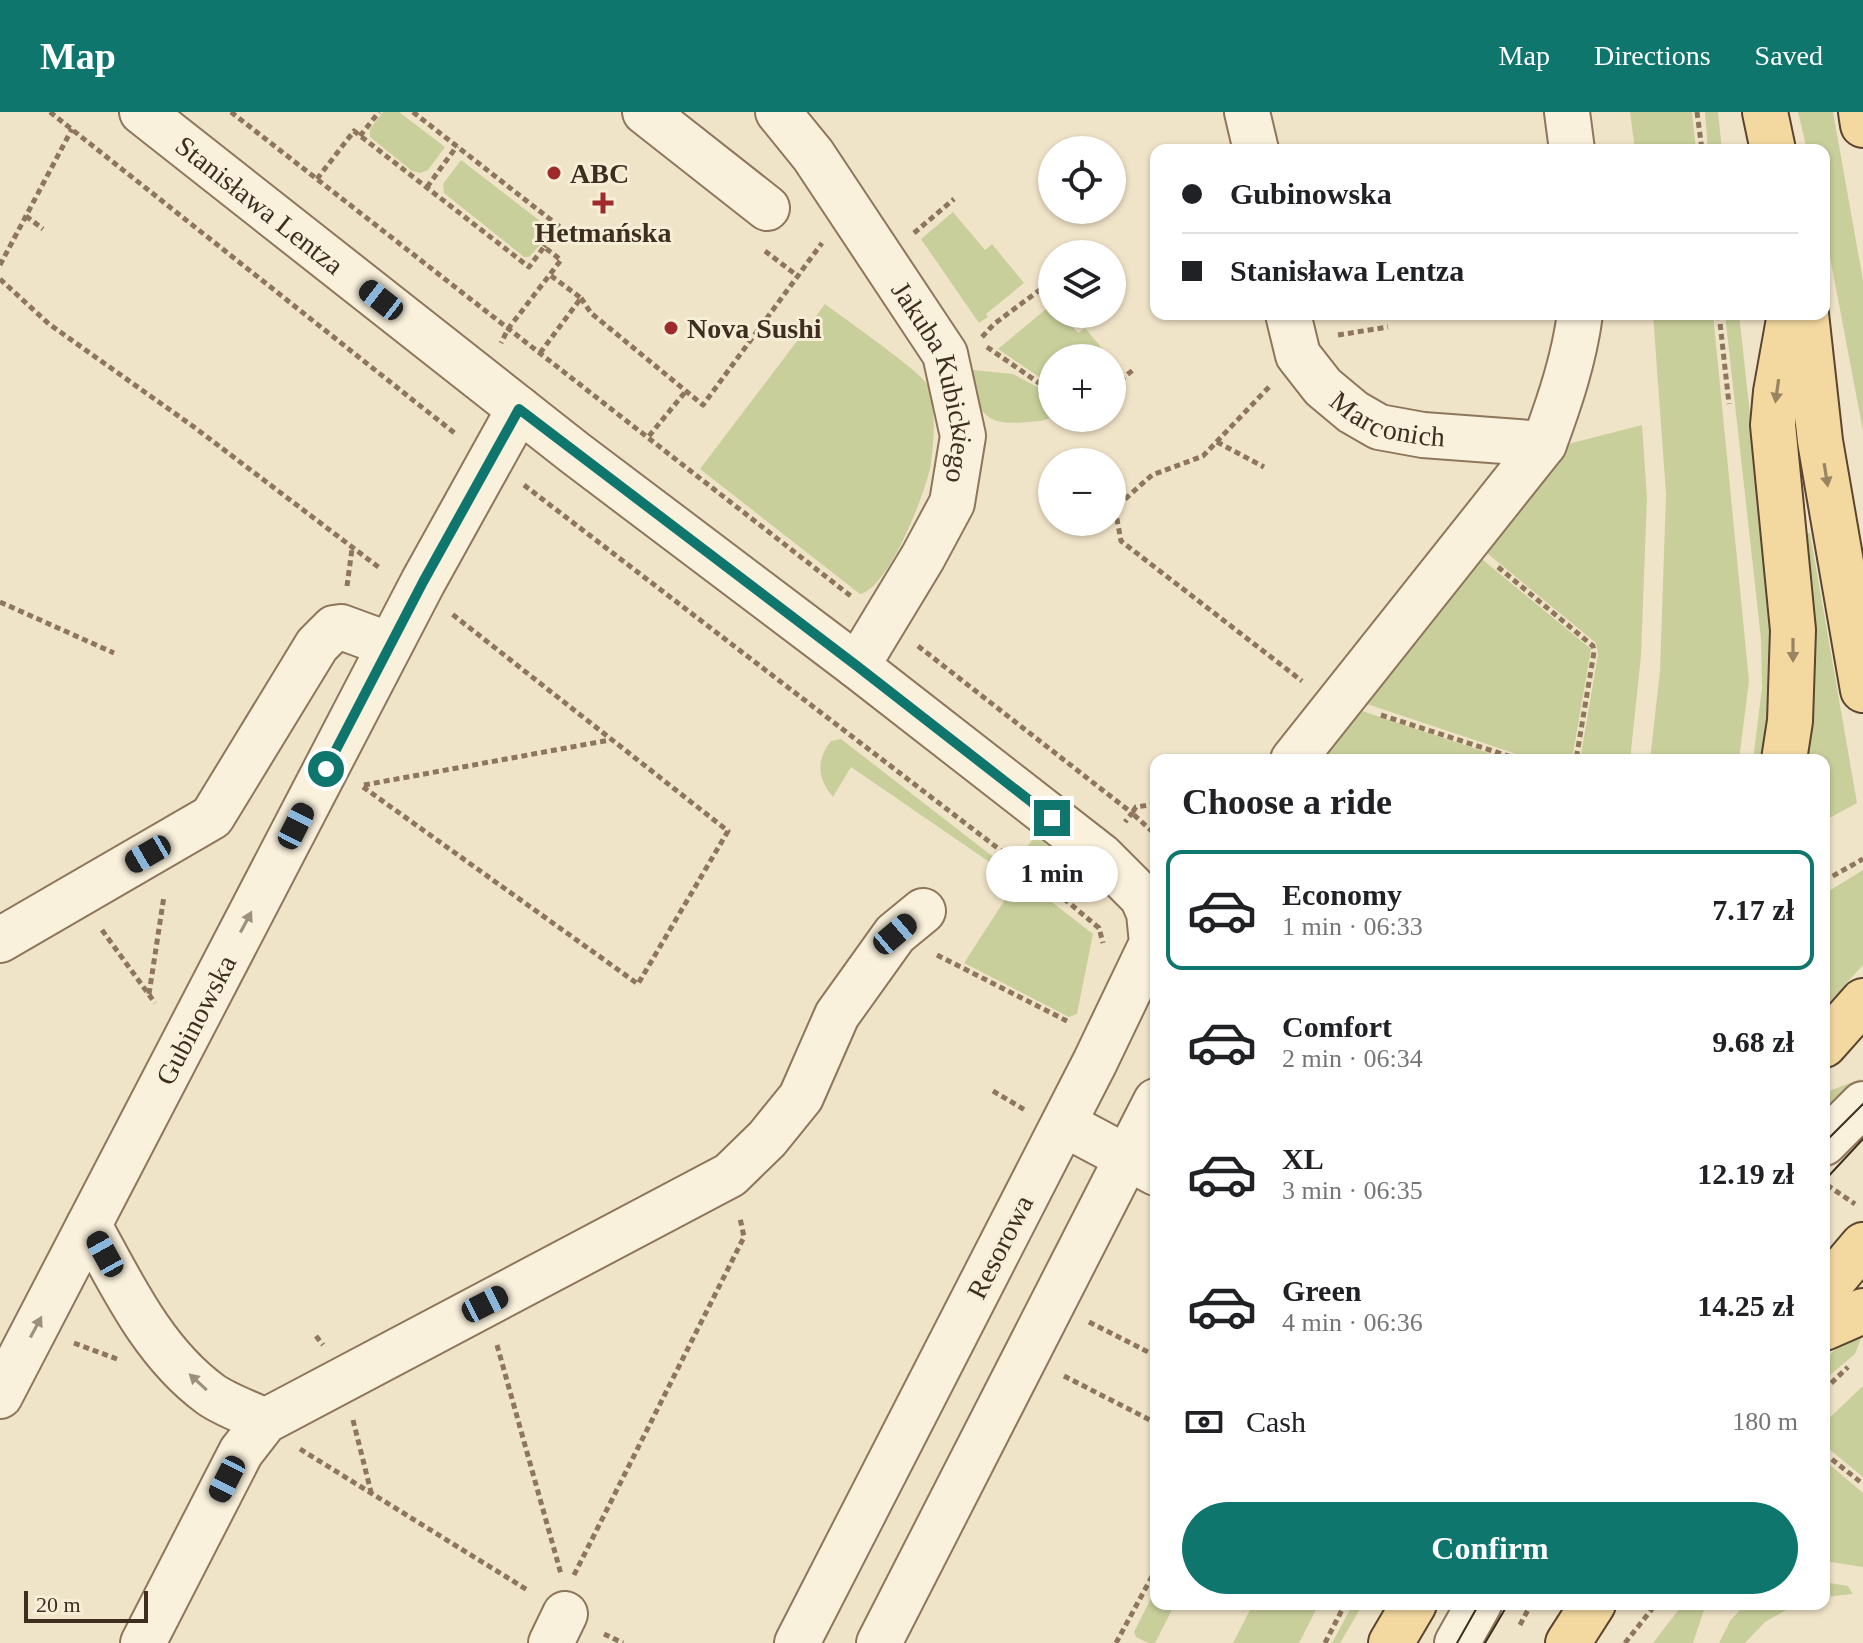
<!DOCTYPE html>
<meta charset="utf-8">
<style>
body{margin:0;font-family:"Times New Roman",serif;background:#f2f2f2;color:#202124;height:100vh;display:flex;flex-direction:column;font-size:30px;white-space:nowrap}
*{box-sizing:border-box;margin:0}
p{font-size:26px;color:#757577}
.icon{flex:none;width:44px;height:44px;fill:none;stroke:currentColor;stroke-width:2;stroke-linecap:round;stroke-linejoin:round}
.map{position:relative;flex:1;overflow:hidden}
.details{position:absolute;left:1150px;top:642px;width:680px;height:856px;display:flex;flex-direction:column;background:#fff;border-radius:16px;box-shadow:0 2px 6px #0004}
.details>*{flex:none}
.banner{position:absolute;left:1150px;top:32px;width:680px;height:176px;border-radius:16px;box-shadow:0 2px 6px #0004;display:grid;align-content:center;height:176px;padding:0 32px;background:#fff}
.fabs{position:absolute;left:1038px;top:24px;display:grid;gap:16px}
.fabs a{display:grid;place-items:center;width:88px;height:88px;border-radius:50%;background:#fff;box-shadow:0 2px 6px #0004;font-size:40px}
.scale{position:absolute;left:24px;bottom:20px;width:124px;box-sizing:border-box;padding-left:8px;border:4px solid #3d2e20;border-top:0;font-size:22px;line-height:28px;white-space:nowrap;color:#3d2e20;-webkit-text-stroke:6px #f7eed8;paint-order:stroke}
.end{position:absolute;width:36px;height:36px;margin:-18px;border:10px solid #0f766e;background:#fff;box-shadow:0 0 0 4px #fff}
.from{border-radius:50%}
.bubble{position:absolute;height:56px;border-radius:28px;background:#fff;box-shadow:0 2px 6px #0004;font-size:26px;font-weight:700;line-height:56px;text-align:center}
.car{position:absolute;width:24px;height:48px;margin:-24px -12px;border-radius:10px;box-shadow:0 0 6px 2px #0007;background:linear-gradient(#222 24%,#8ab4d8 0 40%,#222 0 76%,#8ab4d8 0 86%,#222 0)}
.banner b{display:flex;align-items:center;gap:28px;height:76px;font-size:30px}
.banner b+b{border-top:2px solid #e0e0e0}
.banner i{width:20px;height:20px;background:#202124}
ul{padding:0;list-style:none}
li{display:flex;align-items:center;gap:24px;height:120px;margin:0 16px 12px;padding:0 16px;border:4px solid transparent;border-radius:16px}
li div{flex:1}
li b{display:block;font-size:30px}
li em{font-style:normal;font-weight:700}
li.selected{border-color:#0f766e}
li>.icon{width:72px;height:72px;stroke-width:1.5}
h2{padding:0 32px;font-size:36px;line-height:96px}
.pay{display:flex;align-items:center;gap:20px;height:88px;padding:0 32px;font-size:30px}
.pay p{margin-inline-start:auto}
.action{display:flex;gap:16px;margin-top:auto;padding:16px 32px}
.action a{flex:1;height:92px;border-radius:48px;background:#0f766e;color:#fff;font-size:32px;font-weight:700;line-height:92px;text-align:center}
header{display:flex;align-items:center;gap:48px;box-sizing:border-box;height:112px;padding:0 40px;background:#0f766e;color:#fff}
header strong{font-size:38px}
nav{display:flex;gap:44px;margin-inline-start:auto;font-size:28px}
.map>svg:first-child{display:block}
</style>
<header>
<strong>Map</strong>
<nav><a>Map</a><a>Directions</a><a>Saved</a></nav>
</header>
<div class="map">
<svg width="1863" height="1531" viewBox="0 0 1863 1531">
<rect width="100%" height="100%" fill="#f0e4c8"/>
<g fill="#c9cf9b">
<path d="M383 0H399L445 35 428 58 420 61 412 59 370 25V17Z"/>
<path d="M1630 0H1692L1696 38H1635Z"/>
<path d="M1705 0H1718L1722 38H1708Z"/>
<path d="M1798 0H1833L1863 168V319L1824 113V38H1807Z"/>
<path d="M461 48 553 119 529 145H524L444 81 443 72Z"/>
<path d="M953 100 985 138 992 132 1024 171 986 202 988 205 979 211 921 127Z"/>
<path d="M825 192C841 204 921 260 926 271 937 294 934 327 931 351 927 378 888 478 860 482L700 357Z"/>
<path d="M1052 192V202H1062L1078 221 1085 216 1110 246H1052V274L998 237Z"/>
<path d="M1653 202H1713L1749 569 1739 648H1650L1660 559 1666 382Z"/>
<path d="M1725 202H1739L1770 485 1774 575 1763 648H1753L1762 576 1761 527Z"/>
<path d="M973 258 1013 262 1052 283V304C1045 310 1037 309 1028 310 1001 312 989 312 974 288 969 279 966 274 967 264Z"/>
<path d="M1642 313 1647 386 1641 544 1630 648H1580L1598 542 1596 531 1482 437 1564 333Z"/>
<path d="M1810 421 1857 691 1824 709V648H1804L1812 588 1814 533 1803 422Z"/>
<path d="M1477 443 1591 537 1572 648H1534L1361 590Z"/>
<path d="M1356 597 1510 648H1314Z"/>
<path d="M841 627 1093 822 1077 902 1069 905 964 851 1017 769 851 655 833 685C817 666 816 648 831 629Z"/>
<path d="M1035 724 1078 756 1069 768 1051 770 1019 746Z"/>
<path d="M1863 758V853L1824 896V782Z"/>
<path d="M1860 967 1862 970 1824 1009V981Z"/>
<path d="M1862 1224 1855 1242 1824 1268C1824 1241 1836 1233 1862 1224Z"/>
<path d="M1863 1274V1365L1824 1333V1311Z"/>
<path d="M1824 1348 1863 1381V1455L1824 1449Z"/>
<path d="M1824 1470 1848 1474 1853 1482 1824 1485Z"/>
<path d="M1156 1476V1492H1175L1155 1531H1148L1136 1525 1134 1520Z"/>
<path d="M1253 1492H1319L1299 1531H1233Z"/>
<path d="M1353 1492H1363L1340 1531H1332Z"/>
<path d="M1683 1492H1706L1693 1531H1653Z"/>
<path d="M1745 1492H1797L1765 1510 1745 1531H1719L1730 1509Z"/>
</g>
<g fill="none" stroke-linecap="round" stroke-linejoin="round">
<defs>
<g id="minor">
<path id="s1" d="M142 0 575 341 857 554 1101 744 1142 785 1149 801 1152 831 1095 950 797 1531"/>
<path d="M645 0 767 96"/>
<path id="s2" d="M778 0 813 43 945 242 963 324 952 391 923 445 857 554"/>
<path d="M1247 0 1256 38"/>
<path d="M1567 0 1572 38"/>
<path id="s3" d="M1288 202 1298 243 1323 275 1353 300 1379 315 1423 323 1544 332"/>
<path d="M1293 648 1544 332C1560 289 1574 247 1580 202"/>
<path d="M0 828 212 705 317 533 334 516 341 515 390 533"/>
<path d="M1064 1012 1156 1061"/>
<path d="M1824 1031 1863 992"/>
<path d="M89 1113C122 1173 153 1240 210 1282 225 1293 247 1300 265 1309"/>
<path id="s4" d="M0 1284 423 470 519 297"/>
<path d="M143 1531 241 1340 265 1309 730 1063 767 1027 801 985 837 903 895 822 923 799"/>
<path d="M551 1531 565 1502"/>
<path d="M879 1531 1156 989"/>
<path d="M1457 1531 1479 1492"/>
</g>
<g id="major">
<path d="M1765 0 1773 38"/>
<path d="M1861 0 1863 13"/>
<path d="M1806 202 1820 329 1863 578"/>
<path d="M1784 648 1790 609 1793 518 1773 313 1776 280 1790 202"/>
<path d="M1824 933 1863 889"/>
<path d="M1824 1179 1863 1133"/>
<path d="M1824 1216 1863 1199"/>
<path d="M1391 1531 1414 1492"/>
<path d="M1568 1531 1593 1492"/>
</g>
</defs>
<use href="#minor" stroke="#8d765c" stroke-width="48"/>
<use href="#major" stroke="#5b4430" stroke-width="48"/>
<g stroke="#8d765c" stroke-width="5" stroke-dasharray="6 4" stroke-linecap="butt">
<path d="M50 0 457 323"/>
<path d="M231 0 852 485"/>
<path d="M413 0 560 115 544 135"/>
<path d="M1697 0 1702 38"/>
<path d="M360 24 379 0"/>
<path d="M317 67 354 19 529 155 544 135 561 148 508 217 501 231"/>
<path d="M427 75 457 34"/>
<path d="M26 104 43 117"/>
<path d="M914 121 954 87"/>
<path d="M765 139 799 165"/>
<path d="M0 153 72 17"/>
<path d="M0 167 49 212 194 315 381 457"/>
<path d="M581 186 591 201 703 293 822 131"/>
<path d="M1719 202 1729 292"/>
<path d="M1338 223 1388 215"/>
<path d="M982 225 994 212 1041 177"/>
<path d="M987 235 1052 280"/>
<path d="M540 241 581 186 550 163"/>
<path d="M1112 275 1133 258"/>
<path d="M1269 275 1203 344 1152 363 1115 396 1121 429 1302 569"/>
<path d="M649 324 686 279"/>
<path d="M1217 330 1264 355"/>
<path d="M524 373 1068 790 1099 816 1103 831"/>
<path d="M1498 455 1593 534 1594 540 1576 648"/>
<path d="M347 474 352 437"/>
<path d="M0 490 114 541"/>
<path d="M918 534 1132 701 1125 710"/>
<path d="M1381 603 1521 648"/>
<path d="M364 673 610 628"/>
<path d="M363 675 638 872 728 719 452 502"/>
<path d="M1156 692 1136 695 1132 701 1156 723"/>
<path d="M1824 769 1863 747"/>
<path d="M102 818 155 891"/>
<path d="M937 843 1067 909"/>
<path d="M149 882 164 784"/>
<path d="M993 979 1025 998"/>
<path d="M1827 1073 1855 1092"/>
<path d="M1089 1210 1156 1244"/>
<path d="M316 1224 323 1233"/>
<path d="M74 1231 117 1247"/>
<path d="M497 1233 561 1462"/>
<path d="M1064 1264 1156 1311"/>
<path d="M1824 1278 1848 1255"/>
<path d="M353 1308 371 1380"/>
<path d="M300 1337 529 1479"/>
<path d="M1824 1341 1863 1372"/>
<path d="M574 1463 744 1125 740 1106"/>
<path d="M1520 1513 1531 1492"/>
<path d="M604 1522 623 1531"/>
<path d="M1116 1531 1156 1457"/>
<path d="M1325 1531 1345 1492"/>
<path d="M1625 1531 1656 1492"/>
</g>
<use href="#minor" stroke="#faf1dc" stroke-width="44"/>
<use href="#major" stroke="#f3d9a0" stroke-width="44"/>
<g stroke="#3d2e20" stroke-width="2">
<path d="M1824 1031 1863 992"/>
<path d="M1824 1069 1863 1027"/>
<path d="M1457 1531 1479 1492"/>
<path d="M1485 1531 1508 1492"/>
</g>
</g>
<defs><path id="oneway-solid" d="M-6-.8H1V-3.2L6.5 0L1 3.2V.8H-6Z" transform="scale(2)"/></defs>
<g fill="#988460">
<use href="#oneway-solid" transform="translate(1777 279) rotate(98)"/>
<use href="#oneway-solid" transform="translate(1826 363) rotate(81)"/>
<use href="#oneway-solid" transform="translate(1793 538) rotate(90)"/>
</g>
<g fill="#9c907e">
<use href="#oneway-solid" transform="translate(246 810) rotate(-62)"/>
<use href="#oneway-solid" transform="translate(36 1215) rotate(-62)"/>
<use href="#oneway-solid" transform="translate(198 1270) rotate(-137)"/>
</g>
<g fill="none" stroke-linecap="round" stroke-linejoin="round">
<path stroke="#0f766e" stroke-width="10" d="M326 657 423 470 519 297 857 554 1052 706"/>
</g>
<g fill="#9e2a2b" stroke="#f7eed8" stroke-width="3">
<circle cx="554" cy="61" r="8"/>
<path d="M599 79h8v8h8v8h-8v8h-8v-8h-8v-8h8z"/>
<circle cx="671" cy="216" r="8"/>
</g>
<g text-anchor="middle" dominant-baseline="central" stroke-width="6" stroke-linejoin="round" paint-order="stroke">
<g font-size="28" font-weight="bold" fill="#3d2e20" stroke="#f7eed8" text-anchor="start">
<text x="570" y="61">ABC</text>
<text x="603" y="120" text-anchor="middle">Hetmańska</text>
<text x="687" y="216">Nova Sushi</text>
</g>
<g font-size="28" fill="#3d2e20" stroke="#f7eed8">
<text stroke="none"><textPath href="#s1" startOffset="150">Stanisława Lentza</textPath></text>
<text stroke="none"><textPath href="#s2" startOffset="318">Jakuba Kubickiego</textPath></text>
<text stroke="none"><textPath href="#s3" startOffset="158">Marconich</textPath></text>
<text stroke="none"><textPath href="#s4" startOffset="424">Gubinowska</textPath></text>
<text transform="translate(1000 1135) rotate(-63)">Resorowa</text>
</g>
</g>
</svg>
<div class="fabs">
<a><svg class="icon" aria-label="locate" viewBox="0 0 24 24"><circle cx="12" cy="12" r="6"/><path d="M12 2v4M12 18v4M2 12h4M18 12h4"/></svg></a>
<a><svg class="icon" aria-label="layers" viewBox="0 0 24 24"><path d="M12 4l9 5-9 5-9-5zM3 14l9 5 9-5"/></svg></a>
<a>+</a>
<a>−</a>
</div>
<div class="scale">20 m</div>
<i class="end from" style="left:326px;top:657px"></i>
<i class="end" style="left:1052px;top:706px"></i>
<div class="bubble" style="left:986px;top:734px;width:132px">1 min</div>
<i class="car" style="left:381px;top:188px;rotate:308deg"></i>
<i class="car" style="left:296px;top:714px;rotate:27deg"></i>
<i class="car" style="left:148px;top:742px;rotate:240deg"></i>
<i class="car" style="left:895px;top:822px;rotate:50deg"></i>
<i class="car" style="left:105px;top:1142px;rotate:331deg"></i>
<i class="car" style="left:485px;top:1192px;rotate:63deg"></i>
<i class="car" style="left:227px;top:1367px;rotate:207deg"></i>
<div class="banner">
<b><i class="from"></i>Gubinowska</b>
<b><i></i>Stanisława Lentza</b>
</div>
<section class="details">
<h2>Choose a ride</h2>
<ul>
<li class="selected"><svg class="icon" aria-label="car" viewBox="0 0 24 24"><path d="M5 17H2v-5l4-1 3-4h7l3 4 3 1v5h-3M9 17h6M6 11h13"/><circle cx="7" cy="17" r="2"/><circle cx="17" cy="17" r="2"/></svg><div><b>Economy</b><p>1 min · 06:33</p></div><em>7.17 zł</em></li>
<li><svg class="icon" aria-label="car" viewBox="0 0 24 24"><path d="M5 17H2v-5l4-1 3-4h7l3 4 3 1v5h-3M9 17h6M6 11h13"/><circle cx="7" cy="17" r="2"/><circle cx="17" cy="17" r="2"/></svg><div><b>Comfort</b><p>2 min · 06:34</p></div><em>9.68 zł</em></li>
<li><svg class="icon" aria-label="car" viewBox="0 0 24 24"><path d="M5 17H2v-5l4-1 3-4h7l3 4 3 1v5h-3M9 17h6M6 11h13"/><circle cx="7" cy="17" r="2"/><circle cx="17" cy="17" r="2"/></svg><div><b>XL</b><p>3 min · 06:35</p></div><em>12.19 zł</em></li>
<li><svg class="icon" aria-label="car" viewBox="0 0 24 24"><path d="M5 17H2v-5l4-1 3-4h7l3 4 3 1v5h-3M9 17h6M6 11h13"/><circle cx="7" cy="17" r="2"/><circle cx="17" cy="17" r="2"/></svg><div><b>Green</b><p>4 min · 06:36</p></div><em>14.25 zł</em></li>
</ul>
<div class="pay"><svg class="icon" aria-label="cash" viewBox="0 0 24 24"><path d="M3 7h18v10H3z"/><circle cx="12" cy="12" r="2"/></svg>Cash<p>180 m</p></div>
<div class="action"><a>Confirm</a></div>
</section>
</div>
